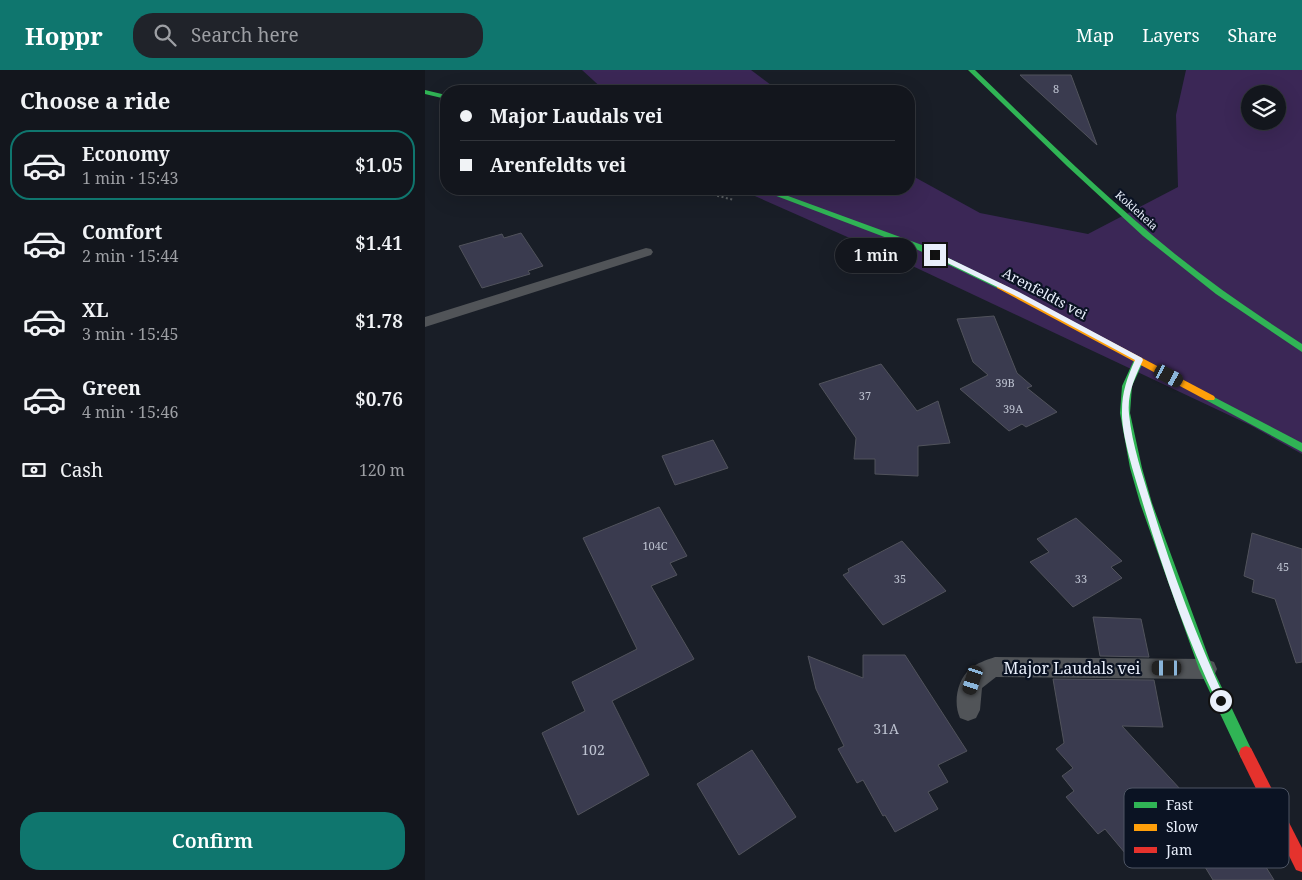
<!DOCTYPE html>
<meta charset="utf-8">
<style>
body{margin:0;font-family:"Noto Serif",serif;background:#20232a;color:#f1f3f6;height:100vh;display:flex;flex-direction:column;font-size:19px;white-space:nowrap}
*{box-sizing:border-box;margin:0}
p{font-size:16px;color:#9d9fa4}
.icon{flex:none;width:28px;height:28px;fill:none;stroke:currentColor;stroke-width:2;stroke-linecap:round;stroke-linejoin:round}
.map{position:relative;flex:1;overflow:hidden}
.side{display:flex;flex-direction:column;background:#13161d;width:425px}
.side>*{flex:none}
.top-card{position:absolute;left:15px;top:15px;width:475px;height:110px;border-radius:20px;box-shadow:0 5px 20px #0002,0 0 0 1px #32353b;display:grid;align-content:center;height:110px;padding:0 20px;background:#13161d}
.fabs{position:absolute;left:816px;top:15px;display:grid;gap:10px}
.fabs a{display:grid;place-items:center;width:45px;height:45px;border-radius:50%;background:#13161d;box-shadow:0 5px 20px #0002,0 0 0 1px #32353b;font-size:25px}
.end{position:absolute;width:22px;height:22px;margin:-11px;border:6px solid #e9effb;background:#111;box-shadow:0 0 0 2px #111}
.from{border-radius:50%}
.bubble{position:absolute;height:35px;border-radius:18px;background:#13161d;box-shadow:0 5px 20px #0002,0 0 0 1px #32353b;font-size:16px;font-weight:600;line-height:35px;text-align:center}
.car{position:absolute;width:15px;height:30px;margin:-15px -8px;border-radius:6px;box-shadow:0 0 4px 1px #0007;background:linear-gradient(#222 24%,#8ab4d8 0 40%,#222 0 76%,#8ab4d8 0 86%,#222 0)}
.top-card b{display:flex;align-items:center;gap:18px;height:48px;font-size:19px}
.top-card b+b{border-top:1px solid #32353b}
.top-card i{width:12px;height:12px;background:#f1f3f6}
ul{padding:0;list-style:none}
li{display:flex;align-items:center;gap:15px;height:70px;margin:0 10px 8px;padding:0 10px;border:2px solid transparent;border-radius:20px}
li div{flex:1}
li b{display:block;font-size:19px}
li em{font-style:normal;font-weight:600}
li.active{border-color:#0f766e}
li>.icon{width:45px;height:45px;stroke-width:1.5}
h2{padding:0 20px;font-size:22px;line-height:60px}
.pay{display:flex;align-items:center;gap:12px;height:55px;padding:0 20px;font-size:19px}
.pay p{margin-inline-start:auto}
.primary-button{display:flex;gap:10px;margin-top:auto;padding:10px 20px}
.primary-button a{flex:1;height:58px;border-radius:20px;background:#0f766e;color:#fff;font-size:20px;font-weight:600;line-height:58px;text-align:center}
header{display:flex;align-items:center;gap:30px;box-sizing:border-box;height:70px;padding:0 25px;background:#0f766e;color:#fff}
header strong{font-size:24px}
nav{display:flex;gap:28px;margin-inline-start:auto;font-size:18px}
.search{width:350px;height:45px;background:#20232a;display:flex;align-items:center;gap:12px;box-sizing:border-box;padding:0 18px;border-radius:20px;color:#9d9fa4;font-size:19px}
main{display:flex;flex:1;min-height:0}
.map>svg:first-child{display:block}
</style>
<header>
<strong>Hoppr</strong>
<div class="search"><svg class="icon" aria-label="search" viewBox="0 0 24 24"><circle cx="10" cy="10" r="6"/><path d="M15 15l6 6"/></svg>Search here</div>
<nav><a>Map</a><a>Layers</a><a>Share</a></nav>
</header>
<main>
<section class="side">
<h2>Choose a ride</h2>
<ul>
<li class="active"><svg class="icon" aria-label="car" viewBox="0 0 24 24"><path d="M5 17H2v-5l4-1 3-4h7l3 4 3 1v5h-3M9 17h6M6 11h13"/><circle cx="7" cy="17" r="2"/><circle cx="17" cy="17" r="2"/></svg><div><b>Economy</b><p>1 min · 15:43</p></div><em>$1.05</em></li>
<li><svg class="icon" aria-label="car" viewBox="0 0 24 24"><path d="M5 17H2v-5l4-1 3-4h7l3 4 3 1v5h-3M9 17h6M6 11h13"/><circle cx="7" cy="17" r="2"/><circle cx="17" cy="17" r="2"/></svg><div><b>Comfort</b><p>2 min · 15:44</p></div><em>$1.41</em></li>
<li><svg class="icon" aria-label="car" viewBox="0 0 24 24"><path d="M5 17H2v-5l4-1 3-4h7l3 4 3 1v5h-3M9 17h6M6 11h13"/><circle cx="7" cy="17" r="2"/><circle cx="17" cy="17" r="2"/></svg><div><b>XL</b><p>3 min · 15:45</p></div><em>$1.78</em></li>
<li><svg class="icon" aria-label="car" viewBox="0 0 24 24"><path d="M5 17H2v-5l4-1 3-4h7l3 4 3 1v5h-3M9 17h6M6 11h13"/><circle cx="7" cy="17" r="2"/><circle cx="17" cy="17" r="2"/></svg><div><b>Green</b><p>4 min · 15:46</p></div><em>$0.76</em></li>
</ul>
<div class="pay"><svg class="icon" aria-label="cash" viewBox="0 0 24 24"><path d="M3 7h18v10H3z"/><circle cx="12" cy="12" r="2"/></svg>Cash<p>120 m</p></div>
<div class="primary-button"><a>Confirm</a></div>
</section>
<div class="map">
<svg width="877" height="810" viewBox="0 0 877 810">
<rect width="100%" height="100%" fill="#191e27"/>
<g fill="#3b2756" fill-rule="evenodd">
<path d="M157 0H326L354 21H180Z"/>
<path d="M761 0H877V384L825 355 479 192 314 119H484V104L555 143 663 164 753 117 751 45ZM825 24H852V51H825Z"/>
</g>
<g fill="#3a3b4f" stroke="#51535c">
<path d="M595 5H646L672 75Z"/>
<path d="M96 163 118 196 103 201 105 204 57 218 34 176 77 164 79 168Z"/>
<path d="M569 246 592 303 607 316 602 318 632 342 601 357 597 354 584 361 535 319 563 305 548 292 532 249Z"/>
<path d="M456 294 492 341 513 331 525 373 493 376V406L450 404V389H429L431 368 394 314Z"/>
<path d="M288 370 303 398 250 415 237 386Z"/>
<path d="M234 437 262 486 245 493 252 505 226 516 269 589 187 631 224 705 153 745 117 663 160 641 147 612 212 579 158 468Z"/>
<path d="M651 448 697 491 686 497 697 508 648 537 605 492 624 482 612 469Z"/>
<path d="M827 463 877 479V592L871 593 850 529 827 522 829 510 819 506Z"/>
<path d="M477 471 521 521 458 555 418 505 424 502 423 499Z"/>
<path d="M668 547 716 549 724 587 675 586Z"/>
<path d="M438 585H480L542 681 513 695 523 712 503 722 513 739 470 762 460 745 458 746 438 710 432 713 413 679 419 676 391 619 383 586 438 608Z"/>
<path d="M628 609 729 610 738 657 697 656 780 746 803 736 849 810H788L769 779 751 793 736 775 710 795 680 759 673 764 641 727 649 721 637 706 648 698 631 679 639 673Z"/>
<path d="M327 680 371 747 314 785 272 714Z"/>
</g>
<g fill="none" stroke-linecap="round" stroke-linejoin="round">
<path stroke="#5a5e62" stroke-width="2" stroke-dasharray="2 2.5" stroke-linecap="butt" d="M266 119 309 130"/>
<g fill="#515458" fill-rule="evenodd">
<path d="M221 178 226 179 228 182 226 185 0 257V247Z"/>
<path d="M570 587 781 589 789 592 792 599 789 606 781 609 571 607 557 618 555 640 551 648 543 651 535 648C528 633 532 610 545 599 552 593 561 590 570 587Z"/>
</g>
<g fill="#30b455" fill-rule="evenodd">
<path d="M543 0H550C615 63 680 127 750 184 791 217 834 246 877 274V282L791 224 718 166 642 96Z"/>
<path d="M0 20 21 25V29L0 24Z"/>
<path d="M333 119H344L497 175 580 216 575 219 572 218 491 179Z"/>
<path d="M714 287 719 290 707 316 705 343 717 398 727 433 788 599 828 683 826 688 821 690 816 688 774 599 715 433 705 398 695 343 697 316 709 290Z"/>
<path d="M785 325 877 373V382L781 330 780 328Z"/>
</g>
<path fill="#ff9f0a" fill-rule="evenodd" d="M575 213 789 326 790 328 789 330H781L572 218V214Z"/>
<path fill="#e5322d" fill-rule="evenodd" d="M821 676 826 678 877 778V802L871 800 816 688 814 683 816 678Z"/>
</g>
<path fill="#e9effb" d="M508 183H513L594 222 717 288 718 290C710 307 702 324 704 344 707 375 718 406 727 436 747 502 772 568 801 631L800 634H793C761 568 737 497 716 427 709 404 696 364 697 341 697 322 702 308 710 290L589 225 508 186Z"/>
<g text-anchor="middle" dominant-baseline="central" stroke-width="4.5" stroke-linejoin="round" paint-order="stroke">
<g font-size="11" fill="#bdc2d0">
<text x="631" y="18">8</text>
<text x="580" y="312">39B</text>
<text x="440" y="325">37</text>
<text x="588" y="338">39A</text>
<text x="230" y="475">104C</text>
<text x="858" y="496">45</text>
<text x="475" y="508">35</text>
<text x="656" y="508">33</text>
</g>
<g font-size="11" fill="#e9effb" stroke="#0b1323">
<text transform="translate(712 140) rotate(42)">Kokleheia</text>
</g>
<g font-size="14" fill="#e9effb" stroke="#0b1323">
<text transform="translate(620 223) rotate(28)">Arenfeldts vei</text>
</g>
<g font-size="14" fill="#bdc2d0">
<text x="461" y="658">31A</text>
<text x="168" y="679">102</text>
</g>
<g font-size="16" fill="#e9effb" stroke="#0b1323">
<text x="647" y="598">Major Laudals vei</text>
</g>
</g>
<rect x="699" y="718" width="165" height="80" rx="8" fill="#0b1323" stroke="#4e5564" stroke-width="1"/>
<rect x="709" y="732" width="23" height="6" fill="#30b455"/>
<rect x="709" y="754" width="23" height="7" fill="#ff9f0a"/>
<rect x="709" y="777" width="23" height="6" fill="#e5322d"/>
<g font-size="14" fill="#e9effb">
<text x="741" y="740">Fast</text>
<text x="741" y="762">Slow</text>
<text x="741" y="785">Jam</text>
</g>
</svg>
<div class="fabs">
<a><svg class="icon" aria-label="layers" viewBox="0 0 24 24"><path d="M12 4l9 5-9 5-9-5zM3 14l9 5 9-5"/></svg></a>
</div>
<i class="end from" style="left:796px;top:631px"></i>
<i class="end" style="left:510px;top:185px"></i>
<div class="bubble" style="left:410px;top:168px;width:82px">1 min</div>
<i class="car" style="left:744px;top:306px;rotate:118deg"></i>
<i class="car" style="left:742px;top:598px;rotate:270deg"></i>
<i class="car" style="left:548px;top:610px;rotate:198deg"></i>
<div class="top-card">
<b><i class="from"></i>Major Laudals vei</b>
<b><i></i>Arenfeldts vei</b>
</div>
</div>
</main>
